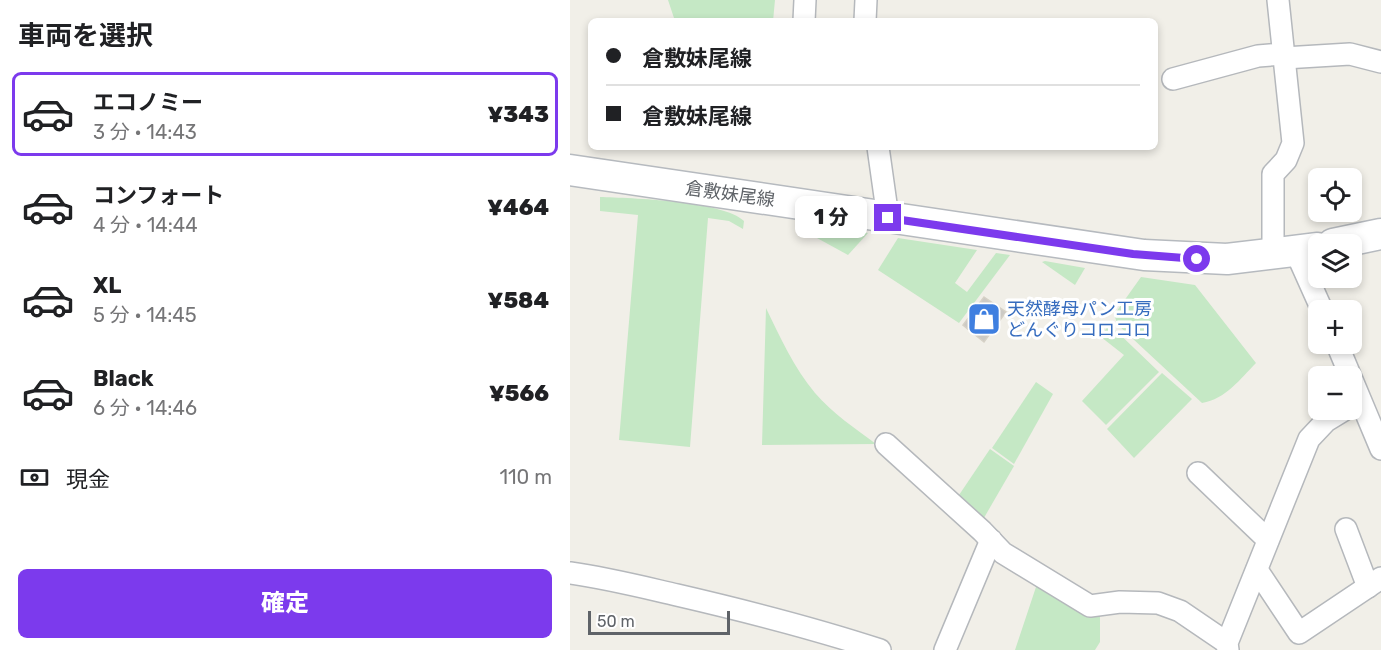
<!DOCTYPE html>
<html lang="ja">
<meta charset="utf-8">
<style>
body{margin:0;font-family:Rubik,"Noto Sans JP",sans-serif;background:#f6f6f6;color:#202124;height:100vh;display:flex;flex-direction:column;font-size:22px;white-space:nowrap}
*{box-sizing:border-box;margin:0}
p{font-size:20px;color:#757577}
.icon{flex:none;width:33px;height:33px;fill:none;stroke:currentColor;stroke-width:2;stroke-linecap:round;stroke-linejoin:round}
.map{position:relative;flex:1;overflow:hidden}
.side{display:flex;flex-direction:column;background:#fff;width:570px}
.side>*{flex:none}
.hud{position:absolute;left:18px;top:18px;width:570px;height:132px;border-radius:9px;box-shadow:0 3px 9px #0003;display:grid;align-content:center;height:132px;padding:0 18px;background:#fff}
.tools{position:absolute;left:738px;top:168px;display:grid;gap:12px}
.tools a{display:grid;place-items:center;width:54px;height:54px;border-radius:9px;background:#fff;box-shadow:0 3px 9px #0003;font-size:30px}
.scale{position:absolute;left:18px;bottom:15px;width:142px;box-sizing:border-box;padding-left:6px;border:3px solid #5f6368;border-top:0;font-size:16px;line-height:21px;white-space:nowrap;color:#5f6368;-webkit-text-stroke:4px #fff;paint-order:stroke}
.end{position:absolute;width:27px;height:27px;margin:-14px;border:8px solid #7c3aed;background:#fff;box-shadow:0 0 0 3px #fff}
.from{border-radius:50%}
.bubble{position:absolute;height:42px;border-radius:9px;background:#fff;box-shadow:0 3px 9px #0003;font-size:20px;font-weight:800;line-height:42px;text-align:center}
.hud b{display:flex;align-items:center;gap:21px;height:57px;font-size:22px}
.hud b+b{border-top:2px solid #e0e0e0}
.hud i{width:15px;height:15px;background:#202124}
ul{padding:0;list-style:none}
li{display:flex;align-items:center;gap:18px;height:84px;margin:0 12px 9px;padding:0 6px;border:3px solid transparent;border-radius:9px}
li div{flex:1}
li b{display:block;font-size:22px}
li em{font-style:normal;font-weight:800}
li.current{border-color:#7c3aed}
li>.icon{width:54px;height:54px;stroke-width:1.5}
h2{padding:0 18px;font-size:27px;line-height:72px}
.pay{display:flex;align-items:center;gap:15px;height:66px;padding:0 18px;font-size:22px}
.pay p{margin-inline-start:auto}
.button{display:flex;gap:12px;margin-top:auto;padding:12px 18px}
.button a{flex:1;height:69px;border-radius:9px;background:#7c3aed;color:#fff;font-size:24px;font-weight:800;line-height:69px;text-align:center}
main{display:flex;flex:1;min-height:0}
.map>svg:first-child{display:block}
</style>
<main>
<section class="side">
<h2>車両を選択</h2>
<ul>
<li class="current"><svg class="icon" aria-label="car" viewBox="0 0 24 24"><path d="M5 17H2v-5l4-1 3-4h7l3 4 3 1v5h-3M9 17h6M6 11h13"/><circle cx="7" cy="17" r="2"/><circle cx="17" cy="17" r="2"/></svg><div><b>エコノミー</b><p>3 分 · 14:43</p></div><em>¥343</em></li>
<li><svg class="icon" aria-label="car" viewBox="0 0 24 24"><path d="M5 17H2v-5l4-1 3-4h7l3 4 3 1v5h-3M9 17h6M6 11h13"/><circle cx="7" cy="17" r="2"/><circle cx="17" cy="17" r="2"/></svg><div><b>コンフォート</b><p>4 分 · 14:44</p></div><em>¥464</em></li>
<li><svg class="icon" aria-label="car" viewBox="0 0 24 24"><path d="M5 17H2v-5l4-1 3-4h7l3 4 3 1v5h-3M9 17h6M6 11h13"/><circle cx="7" cy="17" r="2"/><circle cx="17" cy="17" r="2"/></svg><div><b>XL</b><p>5 分 · 14:45</p></div><em>¥584</em></li>
<li><svg class="icon" aria-label="car" viewBox="0 0 24 24"><path d="M5 17H2v-5l4-1 3-4h7l3 4 3 1v5h-3M9 17h6M6 11h13"/><circle cx="7" cy="17" r="2"/><circle cx="17" cy="17" r="2"/></svg><div><b>Black</b><p>6 分 · 14:46</p></div><em>¥566</em></li>
</ul>
<div class="pay"><svg class="icon" aria-label="cash" viewBox="0 0 24 24"><path d="M3 7h18v10H3z"/><circle cx="12" cy="12" r="2"/></svg>現金<p>110 m</p></div>
<div class="button"><a>確定</a></div>
</section>
<div class="map">
<svg width="811" height="650" viewBox="0 0 811 650">
<rect width="100%" height="100%" fill="#f1efe8"/>
<g fill="#c5e8c5">
<path d="M98 0H205L203 21H105Z"/>
<path d="M30 197C60 198 154 201 174 221L173 229 159 221 138 218 120 447 49 440 68 215 30 211Z"/>
<path d="M234 224 298 233 278 255 247 238Z"/>
<path d="M328 238 407 250 385 283 397 292 426 253 440 255 389 323 308 270Z"/>
<path d="M475 261 515 268 505 285 472 262Z"/>
<path d="M571 277 625 285 686 363C670 379 656 399 632 403L548 325 544 315Z"/>
<path d="M196 308C210 337 224 368 245 393 262 413 286 429 306 444L192 445Z"/>
<path d="M539 324 589 372 536 425 512 401 554 355 531 337Z"/>
<path d="M592 373 622 399 564 458 537 429Z"/>
<path d="M466 382 483 394 444 464 422 448Z"/>
<path d="M420 449 444 466 411 523 385 501Z"/>
<path d="M468 581 530 612V642L525 650H445Z"/>
</g>
<path fill="#cccac5" stroke="#d6d1c6" stroke-width="1.5" d="M414 297 436 312 414 342 393 325Z"/>
<g fill="none" stroke-linecap="round" stroke-linejoin="round">
<defs>
<g id="street">
<path d="M234 21 235 0"/>
<path d="M295 21 296 0"/>
<path d="M714 58 780 54 811 62"/>
<path d="M603 79 688 56 713 54"/>
<path d="M308 147 318 218"/>
<path d="M726 252 752 310"/>
<path d="M703 255V174L716 160 723 143 708 0"/>
<path d="M767 344 811 449"/>
<path d="M316 444 412 531 433 553 520 606 550 602 588 603 610 611 657 643"/>
<path d="M628 473 698 540"/>
<path d="M776 529 798 587"/>
<path d="M687 570 729 633 811 578"/>
<path d="M0 573C36 578 72 587 107 595 176 611 243 628 310 650"/>
<path d="M375 650 421 540"/>
<path d="M658 650 657 643 739 439 756 421 774 410"/>
</g>
<g id="secondary">
<path d="M0 170 574 255 657 259 748 248"/>
<path d="M763 244 811 234"/>
</g>
</defs>
<use href="#street" stroke="#b5b8bc" stroke-width="24"/>
<use href="#secondary" stroke="#b6babf" stroke-width="33"/>
<use href="#street" stroke="#fff" stroke-width="21"/>
<use href="#secondary" stroke="#fff" stroke-width="30"/>
</g>
<g fill="none" stroke-linecap="round" stroke-linejoin="round">
<path stroke="#7c3aed" stroke-width="8" d="M318 218 563 254 627 259"/>
</g>
<defs>
<symbol id="shop-square" viewBox="-11 -11 22 22"><rect x="-9" y="-9" width="18" height="18" rx="4" fill="#3f7fe0" stroke="#fff"/><path d="M-5-2.5h2.3a2.7 3.5 0 0 1 5.4 0H5L5.5 6h-11ZM-1.5-2.5h3a1.5 2.3 0 0 0-3 0Z" fill="#fff"/></symbol>
</defs>
<g fill-rule="evenodd">
<use href="#shop-square" x="395" y="300" width="38" height="38"/>
</g>
<g text-anchor="middle" dominant-baseline="central" stroke-width="6" stroke-linejoin="round" paint-order="stroke">
<g font-size="18" fill="#5f6368" stroke="#fff">
<text transform="translate(160 194) rotate(8)">倉敷妹尾線</text>
</g>
<g font-size="18" fill="#366cbe" stroke="#fff" text-anchor="start">
<text x="437" y="309">天然酵母パン工房<tspan x="437" dy="21">どんぐりコロコロ</tspan></text>
</g>
</g>
</svg>
<div class="tools">
<a><svg class="icon" aria-label="locate" viewBox="0 0 24 24"><circle cx="12" cy="12" r="6"/><path d="M12 2v4M12 18v4M2 12h4M18 12h4"/></svg></a>
<a><svg class="icon" aria-label="layers" viewBox="0 0 24 24"><path d="M12 4l9 5-9 5-9-5zM3 14l9 5 9-5"/></svg></a>
<a>+</a>
<a>−</a>
</div>
<div class="scale">50 m</div>
<i class="end from" style="left:627px;top:259px"></i>
<i class="end" style="left:318px;top:218px"></i>
<div class="bubble" style="left:225px;top:196px;width:72px">1 分</div>
<div class="hud">
<b><i class="from"></i>倉敷妹尾線</b>
<b><i></i>倉敷妹尾線</b>
</div>
</div>
</main>
